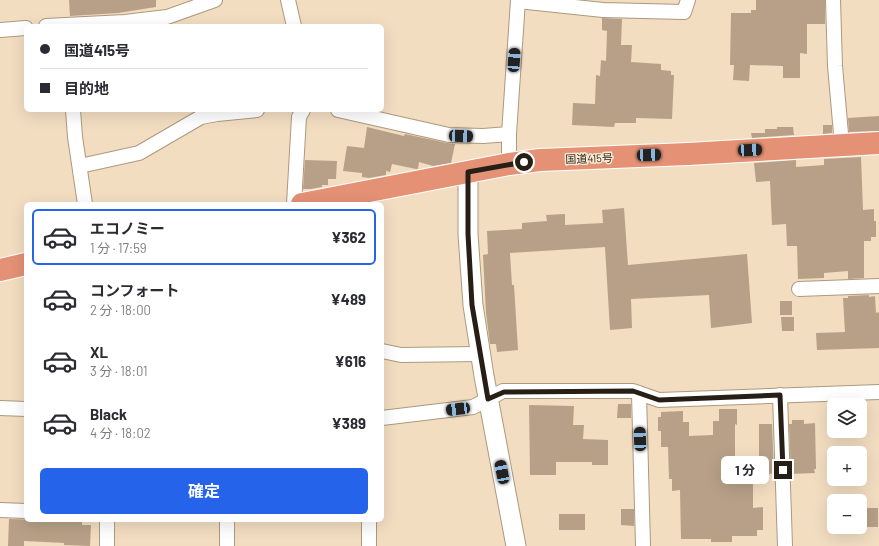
<!DOCTYPE html>
<html lang="ja">
<meta charset="utf-8">
<style>
body{margin:0;font-family:Barlow,"Noto Sans JP",sans-serif;background:#f2f2f3;color:#2b2b33;height:100vh;display:flex;flex-direction:column;font-size:15px;white-space:nowrap}
*{box-sizing:border-box;margin:0}
p{font-size:13px;color:#7c7c81}
.icon{flex:none;width:22px;height:22px;fill:none;stroke:currentColor;stroke-width:2;stroke-linecap:round;stroke-linejoin:round}
.map{position:relative;flex:1;overflow:hidden}
.details{position:absolute;left:24px;top:202px;width:360px;height:320px;display:flex;flex-direction:column;background:#fff;border-radius:6px;box-shadow:0 4px 16px #0002}
.details>*{flex:none}
.guide{position:absolute;left:24px;top:24px;width:360px;height:88px;border-radius:6px;box-shadow:0 4px 16px #0002;display:grid;align-content:center;height:88px;padding:0 16px;background:#fff}
.buttons{position:absolute;left:827px;top:398px;display:grid;gap:8px}
.buttons a{display:grid;place-items:center;width:40px;height:40px;border-radius:6px;background:#fff;box-shadow:0 4px 16px #0002;font-size:20px}
.end{position:absolute;width:18px;height:18px;margin:-9px;border:5px solid #271f15;background:#fff;box-shadow:0 0 0 2px #fff}
.from{border-radius:50%}
.bubble{position:absolute;height:28px;border-radius:6px;background:#fff;box-shadow:0 4px 16px #0002;font-size:13px;font-weight:700;line-height:28px;text-align:center}
.car{position:absolute;width:12px;height:24px;margin:-12px -6px;border-radius:5px;box-shadow:0 0 3px 1px #0007;background:linear-gradient(#222 24%,#8ab4d8 0 40%,#222 0 76%,#8ab4d8 0 86%,#222 0)}
.guide b{display:flex;align-items:center;gap:14px;height:38px;font-size:15px}
.guide b+b{border-top:1px solid #e1e1e2}
.guide i{width:10px;height:10px;background:#2b2b33}
ul{padding:7px 0 0;list-style:none}
li{display:flex;align-items:center;gap:12px;height:56px;margin:0 8px 6px;padding:0 8px;border:2px solid transparent;border-radius:6px}
li div{flex:1}
li b{display:block;font-size:15px}
li em{font-style:normal;font-weight:700}
li.on{border-color:#2563eb}
li>.icon{width:36px;height:36px;stroke-width:1.5}
.action{display:flex;gap:8px;margin-top:auto;padding:8px 16px}
.action a{flex:1;height:46px;border-radius:6px;background:#2563eb;color:#fff;font-size:16px;font-weight:700;line-height:46px;text-align:center}
.map>svg:first-child{display:block}
</style>
<div class="map">
<svg width="879" height="546" viewBox="0 0 879 546">
<rect width="100%" height="100%" fill="#f2ddc1"/>
<g fill="#b7a087">
<path d="M69 0H156V7L118 13 70 16Z"/>
<path d="M756 0H825V24H807V54L800 53V78H783V66L750 65 749 81 733 80 734 65H730L731 13H751V10H756Z"/>
<path d="M602 18 622 19 621 45H632L631 62 661 64V70L671 71V75H674L672 119 636 118V123H615L614 127 572 125 573 103 595 104 596 75 600 76 601 60 606 61 607 31 602 30Z"/>
<path d="M879 116V131L849 132 848 118Z"/>
<path d="M823 125H832V133L823 134Z"/>
<path d="M367 127 404 136 405 134 447 143 455 144 451 163 433 166 419 162 418 169H416L392 164 390 172 386 171V175L369 178 362 177V173L343 171 347 146 364 148Z"/>
<path d="M777 127H793L794 135 752 138 751 133H765V129H777Z"/>
<path d="M861 157 863 210 874 209V221H876V237H871V241H864V278L848 279V271L824 273V278L798 279 797 246H787L786 224 772 225 770 181 756 182 754 163 796 160V167L824 165V159Z"/>
<path d="M305 160 337 161 336 179H328V185H322V187L311 189H303Z"/>
<path d="M624 208 628 265 747 254 752 323 711 328 709 295 631 299 632 328 610 330 605 247 510 253 512 285H514L518 350 497 352 496 344H490L486 313 483 255 488 254 487 231 522 229V223L547 221 546 215 565 214V225L603 223 602 210Z"/>
<path d="M869 295V297L875 296 876 313 879 312V348L817 350 816 333 845 332 843 298H848V296Z"/>
<rect x="780" y="301" width="12" height="14"/>
<path d="M781 317H794V331H782Z"/>
<path d="M618 404H631V418H617Z"/>
<path d="M529 405 574 406 573 425H584L583 439 608 440V465H592V462H556V475H530Z"/>
<path d="M719 409H737V425L735 424V461H759V424H772L774 474 756 473 755 482H753V508L763 507V530H757V536H732V542H711V539H681L680 490 672 491V479H669L668 447H661V431H658V417H661V412L683 411V422H689V436L713 435V421H719Z"/>
<path d="M792 420H804V424L815 423 816 469H814L815 473 791 474 789 424H792Z"/>
<rect x="860" y="508" width="18" height="19"/>
<path d="M621 509H634V526L621 525Z"/>
<rect x="559" y="514" width="26" height="16"/>
<path d="M9 519 82 521V525H91L90 546 64 545V543L24 541V546H8Z"/>
</g>
<g fill="none" stroke-linecap="round" stroke-linejoin="round">
<defs>
<g id="street">
<path d="M288 0 294 26"/>
<path d="M833 0 835 66 842 145"/>
<path d="M518 1 603 10 684 12 688 0"/>
<path d="M46 26 125 22 167 17 215 0"/>
<path d="M0 30 26 28"/>
<path d="M73 110 75 137 85 204"/>
<path d="M338 110 449 135 483 136 509 134"/>
<path d="M509 164V134L518 0"/>
<path d="M80 166 139 153 201 117 217 114 257 110"/>
<path d="M294 204 299 117 303 110"/>
<path d="M799 289 879 286"/>
<path d="M382 351 401 355 480 354"/>
<path d="M639 393 643 546"/>
<path d="M780 395 785 546"/>
<path d="M0 408 26 409"/>
<path d="M382 418 473 407 503 391H633L659 400 879 392"/>
<path d="M0 510 26 511"/>
<path d="M107 546V520"/>
<path d="M227 546V520"/>
<path d="M369 546V520"/>
</g>
<path id="secondary" d="M468 172V234L473 305 484 376 516 546"/>
<g id="highway">
<path d="M302 204 509 164 540 160 688 154 879 143"/>
<path d="M0 270 26 264"/>
</g>
</defs>
<use href="#street" stroke="#ac997e" stroke-width="16"/>
<use href="#secondary" stroke="#ac997e" stroke-width="21"/>
<use href="#highway" stroke="#fff" stroke-width="24"/>
<use href="#street" stroke="#fff" stroke-width="14"/>
<use href="#secondary" stroke="#fff" stroke-width="19"/>
<use href="#highway" stroke="#e49175" stroke-width="22"/>
</g>
<g fill="none" stroke-linecap="round" stroke-linejoin="round">
<path stroke="#271f15" stroke-width="5" d="M524 162 468 172V234L472 305 488 399 504 392 633 391 659 400 780 395 783 470"/>
</g>
<g text-anchor="middle" dominant-baseline="central" stroke-width="3" stroke-linejoin="round" paint-order="stroke">
<g font-size="11" fill="#271f15" stroke="#fcebd4">
<text transform="translate(589 158) rotate(-2)">国道415号</text>
</g>
</g>
</svg>
<div class="buttons">
<a><svg class="icon" aria-label="layers" viewBox="0 0 24 24"><path d="M12 4l9 5-9 5-9-5zM3 14l9 5 9-5"/></svg></a>
<a>+</a>
<a>−</a>
</div>
<i class="end from" style="left:524px;top:162px"></i>
<i class="end" style="left:783px;top:470px"></i>
<div class="bubble" style="left:721px;top:456px;width:48px">1 分</div>
<i class="car" style="left:514px;top:60px;rotate:4deg"></i>
<i class="car" style="left:461px;top:136px;rotate:92deg"></i>
<i class="car" style="left:750px;top:150px;rotate:87deg"></i>
<i class="car" style="left:649px;top:155px;rotate:88deg"></i>
<i class="car" style="left:458px;top:409px;rotate:263deg"></i>
<i class="car" style="left:640px;top:439px;rotate:358deg"></i>
<i class="car" style="left:502px;top:472px;rotate:349deg"></i>
<div class="guide">
<b><i class="from"></i>国道415号</b>
<b><i></i>目的地</b>
</div>
<section class="details">
<ul>
<li class="on"><svg class="icon" aria-label="car" viewBox="0 0 24 24"><path d="M5 17H2v-5l4-1 3-4h7l3 4 3 1v5h-3M9 17h6M6 11h13"/><circle cx="7" cy="17" r="2"/><circle cx="17" cy="17" r="2"/></svg><div><b>エコノミー</b><p>1 分 · 17:59</p></div><em>¥362</em></li>
<li><svg class="icon" aria-label="car" viewBox="0 0 24 24"><path d="M5 17H2v-5l4-1 3-4h7l3 4 3 1v5h-3M9 17h6M6 11h13"/><circle cx="7" cy="17" r="2"/><circle cx="17" cy="17" r="2"/></svg><div><b>コンフォート</b><p>2 分 · 18:00</p></div><em>¥489</em></li>
<li><svg class="icon" aria-label="car" viewBox="0 0 24 24"><path d="M5 17H2v-5l4-1 3-4h7l3 4 3 1v5h-3M9 17h6M6 11h13"/><circle cx="7" cy="17" r="2"/><circle cx="17" cy="17" r="2"/></svg><div><b>XL</b><p>3 分 · 18:01</p></div><em>¥616</em></li>
<li><svg class="icon" aria-label="car" viewBox="0 0 24 24"><path d="M5 17H2v-5l4-1 3-4h7l3 4 3 1v5h-3M9 17h6M6 11h13"/><circle cx="7" cy="17" r="2"/><circle cx="17" cy="17" r="2"/></svg><div><b>Black</b><p>4 分 · 18:02</p></div><em>¥389</em></li>
</ul>
<div class="action"><a>確定</a></div>
</section>
</div>
